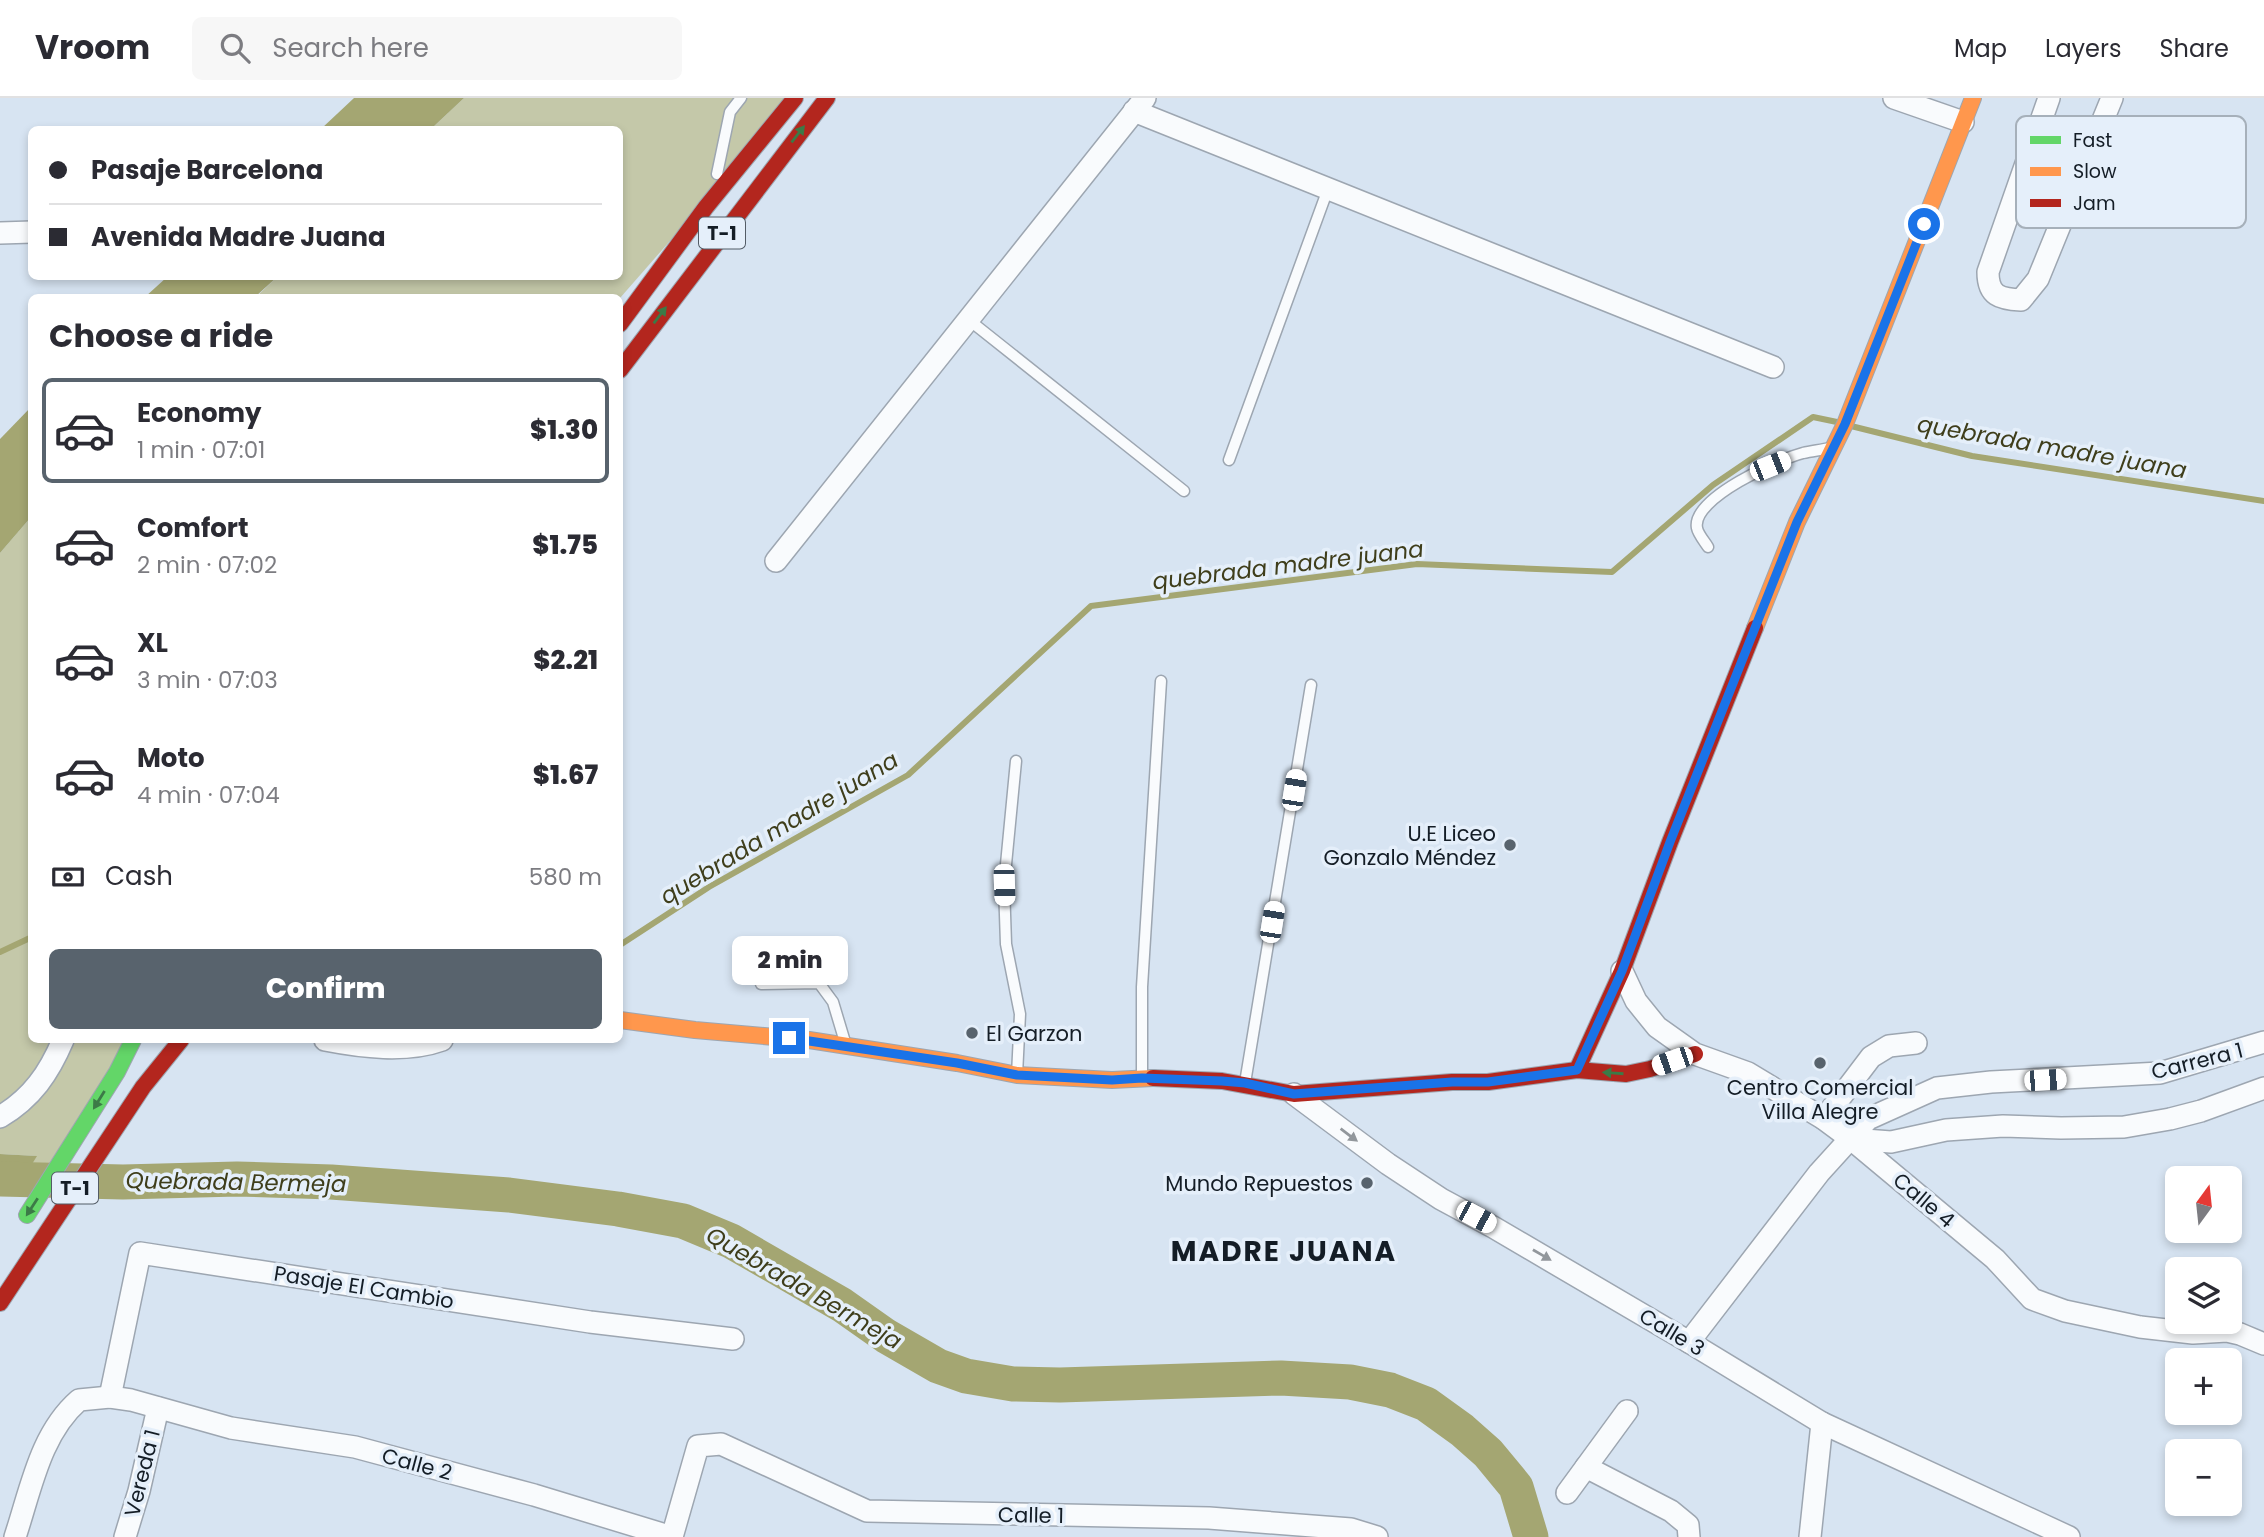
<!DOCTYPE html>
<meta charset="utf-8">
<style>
body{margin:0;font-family:Poppins,sans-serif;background:#f7f7f7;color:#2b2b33;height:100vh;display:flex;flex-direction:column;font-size:26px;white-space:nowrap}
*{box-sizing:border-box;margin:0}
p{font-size:23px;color:#7c7c81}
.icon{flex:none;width:38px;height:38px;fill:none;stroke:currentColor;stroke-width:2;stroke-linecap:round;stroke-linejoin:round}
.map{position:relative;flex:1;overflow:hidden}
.details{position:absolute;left:28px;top:196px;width:595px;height:749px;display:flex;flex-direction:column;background:#fff;border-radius:10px;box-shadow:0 4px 10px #0003}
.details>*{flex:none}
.banner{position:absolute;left:28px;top:28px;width:595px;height:154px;border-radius:10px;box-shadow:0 4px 10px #0003;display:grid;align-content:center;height:154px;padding:0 21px;background:#fff}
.needle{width:46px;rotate:15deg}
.buttons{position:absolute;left:2165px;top:1068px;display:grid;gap:14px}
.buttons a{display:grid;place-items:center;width:77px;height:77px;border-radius:10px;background:#fff;box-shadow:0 4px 10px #0003;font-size:35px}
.end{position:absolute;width:32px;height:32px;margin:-16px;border:9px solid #1a73e8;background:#fff;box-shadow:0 0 0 4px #fff}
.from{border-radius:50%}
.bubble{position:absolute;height:49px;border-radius:10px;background:#fff;box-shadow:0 4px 10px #0003;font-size:23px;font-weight:800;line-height:49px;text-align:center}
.car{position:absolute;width:21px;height:42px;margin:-21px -10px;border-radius:9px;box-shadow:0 0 5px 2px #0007;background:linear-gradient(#fff 24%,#345 0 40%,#fff 0 76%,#345 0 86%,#fff 0)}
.banner b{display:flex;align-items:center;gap:24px;height:66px;font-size:26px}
.banner b+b{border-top:2px solid #e1e1e2}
.banner i{width:18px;height:18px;background:#2b2b33}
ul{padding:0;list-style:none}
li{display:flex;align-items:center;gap:21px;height:105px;margin:0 14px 10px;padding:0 7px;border:4px solid transparent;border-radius:10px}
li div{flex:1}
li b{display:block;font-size:26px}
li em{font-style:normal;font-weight:800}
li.selected{border-color:#58636d}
li>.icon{width:63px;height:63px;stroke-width:1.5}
h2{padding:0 21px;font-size:32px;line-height:84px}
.pay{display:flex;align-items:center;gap:18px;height:77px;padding:0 21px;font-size:26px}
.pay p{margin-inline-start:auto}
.action{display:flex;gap:14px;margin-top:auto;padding:14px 21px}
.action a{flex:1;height:80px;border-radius:10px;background:#58636d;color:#fff;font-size:28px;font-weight:800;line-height:80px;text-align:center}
header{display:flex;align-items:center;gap:42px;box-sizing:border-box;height:98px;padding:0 35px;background:#fff;border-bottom:2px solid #e1e1e2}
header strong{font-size:33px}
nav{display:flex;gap:38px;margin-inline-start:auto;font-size:24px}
.search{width:490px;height:63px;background:#f7f7f7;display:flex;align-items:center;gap:18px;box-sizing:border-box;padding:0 24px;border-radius:10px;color:#7c7c81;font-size:26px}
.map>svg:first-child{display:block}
</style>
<header>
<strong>Vroom</strong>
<div class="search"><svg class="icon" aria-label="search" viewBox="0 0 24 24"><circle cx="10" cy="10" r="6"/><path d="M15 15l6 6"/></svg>Search here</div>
<nav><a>Map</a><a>Layers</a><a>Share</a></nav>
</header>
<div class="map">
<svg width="2264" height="1439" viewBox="0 0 2264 1439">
<rect width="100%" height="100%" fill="#d7e4f2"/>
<g fill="#c4c8a9">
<path d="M464 0H795L620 200H255L277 179 620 178V32L431 31Z"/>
<path d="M31 419 32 942H133L49 1077 26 1075 36 1058 0 1056V455Z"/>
</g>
<g fill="#a4a672">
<path d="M354 0H464L431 31H321Z"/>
<path d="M167 179V178L277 179 255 199H145Z"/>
<path d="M31 309V419L0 455V341Z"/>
<path d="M0 1056 37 1058 15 1093 0 1092Z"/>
</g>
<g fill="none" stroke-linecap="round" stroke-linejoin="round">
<g stroke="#a4a672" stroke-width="6">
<path d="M1851 328 1972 358 2264 403"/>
<path d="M620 847 709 789 908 677 1091 508 1417 466 1612 474 1713 387 1813 319 1837 324"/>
<path d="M0 854 32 839"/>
</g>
<path stroke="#a4a672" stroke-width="35" d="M0 1081 123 1084 237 1081 331 1084 509 1097 618 1111 683 1123 731 1143 842 1207 886 1238 938 1268 966 1278 1013 1286 1060 1287 1281 1280 1350 1284 1390 1292 1426 1306 1462 1332 1488 1355 1516 1389 1531 1439"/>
<defs>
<g id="lane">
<path d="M717 76 730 14 741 0"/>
<path d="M969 222 1184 393"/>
<path d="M1229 362 1328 91"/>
<path d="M1708 449C1705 444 1698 436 1697 430 1691 400 1780 361 1803 355 1812 353 1821 352 1830 350"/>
<path d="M1016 663 1004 787 1006 846 1020 916 1017 977"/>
<path d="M761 886 819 885 833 904 845 944"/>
<path d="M1142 978V889L1161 583"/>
<path d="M1245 985 1311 587"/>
</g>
<g id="street">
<path d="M1894 0 1963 24"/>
<path d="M2049 0 1988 174C1988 198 2000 201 2021 202L2038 181 2112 0"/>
<path d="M1134 13 1773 269"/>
<path d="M0 135 32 134"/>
<path d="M776 463 1145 0"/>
<path d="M1622 873 1636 903 1657 929 1695 956 1748 975 1824 1021 1851 1041 1995 1161 2032 1201 2065 1213 2140 1229 2193 1235 2227 1233 2240 1236 2264 1246"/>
<path d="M325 942C361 949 406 955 442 942"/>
<path d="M1294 996 1388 1066 1441 1101 1493 1129 1689 1244 1822 1325 2069 1439"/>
<path d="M0 1019C32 1000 49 975 63 942"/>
<path d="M1824 1021 1871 959 1889 948 1916 945"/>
<path d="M1851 1041 1891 1044 1946 1032 2003 1028 2061 1030 2124 1029 2170 1021 2201 1013 2264 990"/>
<path d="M1689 1244 1819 1075 1868 1021 1937 990 1991 984 2160 975 2264 944"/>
<path d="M110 1299 140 1155 590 1224 733 1241"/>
<path d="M1586 1369 1671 1413 1688 1427 1689 1439"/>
<path d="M1567 1395 1627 1313"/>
<path d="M15 1439C31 1391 40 1336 79 1302L110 1299 131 1302 231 1330 355 1349 534 1397 672 1439"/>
<path d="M125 1439 139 1393 158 1310"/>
<path d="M672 1439 698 1348 721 1346 867 1413 1209 1420 1351 1431 1377 1439"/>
<path d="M1810 1439 1822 1325"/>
</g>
<path id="fast" d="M27 1117 117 974 133 942"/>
<g id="slow">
<path d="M1755 530 1797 424 1845 326 1973 0"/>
<path d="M620 922 695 932 809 942 957 965 1017 977 1112 982 1153 980"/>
</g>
<g id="jam">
<path d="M620 226 706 109 795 0"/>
<path d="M620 272 827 0"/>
<path d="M1577 972 1622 873 1670 744 1755 530"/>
<path d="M1153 980 1222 983 1294 996 1452 984H1488L1577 972 1626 976 1650 971 1695 956"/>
<path d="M0 1205 143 989 181 942"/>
</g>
</defs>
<use href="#lane" stroke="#9da6b1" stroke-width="13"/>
<use href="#street" stroke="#9da6b1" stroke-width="24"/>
<use href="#fast" stroke="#9da6b1" stroke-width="18"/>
<use href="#slow" stroke="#9da6b1" stroke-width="18"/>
<use href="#jam" stroke="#9da6b1" stroke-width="18"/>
<use href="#lane" stroke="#f9fbfd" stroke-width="10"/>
<use href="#street" stroke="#f9fbfd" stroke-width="21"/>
<use href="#fast" stroke="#63d668" stroke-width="16"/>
<use href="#slow" stroke="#ff974d" stroke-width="16"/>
<use href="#jam" stroke="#b3261e" stroke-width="16"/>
</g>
<defs><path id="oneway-solid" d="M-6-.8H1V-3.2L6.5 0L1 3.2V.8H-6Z" transform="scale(1.75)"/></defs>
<g fill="#3c7a47">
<use href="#oneway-solid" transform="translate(798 36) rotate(-52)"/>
<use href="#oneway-solid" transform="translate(660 217) rotate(-53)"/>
<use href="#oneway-solid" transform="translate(1613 975) rotate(-176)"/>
<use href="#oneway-solid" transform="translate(99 1002) rotate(122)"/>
<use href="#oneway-solid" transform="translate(32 1109) rotate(123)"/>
</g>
<g fill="#92979c">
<use href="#oneway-solid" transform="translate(1349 1037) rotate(37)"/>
<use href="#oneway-solid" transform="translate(1542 1157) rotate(30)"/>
</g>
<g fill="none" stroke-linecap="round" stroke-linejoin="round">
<path stroke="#1a73e8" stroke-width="9" d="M789 940 957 965 1017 977 1112 982 1142 980 1222 983 1245 985 1294 996 1452 984H1488L1577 972 1622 873 1670 744 1797 424 1845 326 1924 126"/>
</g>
<g fill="#58636d" stroke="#e5effa" stroke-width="2.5">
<circle cx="1510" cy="747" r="7"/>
<circle cx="972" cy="935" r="7"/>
<circle cx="1820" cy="965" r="7"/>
<circle cx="1367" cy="1085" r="7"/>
</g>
<g text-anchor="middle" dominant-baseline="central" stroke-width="7" stroke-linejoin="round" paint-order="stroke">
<g fill="#e5effa" stroke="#535c66" stroke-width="2">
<rect x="699" y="119.5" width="46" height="31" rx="5"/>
<rect x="52" y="1074.5" width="46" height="31" rx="5"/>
</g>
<g font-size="19" font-weight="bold" fill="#141d26">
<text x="722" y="135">T-1</text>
<text x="75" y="1090">T-1</text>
</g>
<g font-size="21" fill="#141d26" stroke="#e5effa" text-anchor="end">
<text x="1496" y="735">U.E Liceo<tspan x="1496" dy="24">Gonzalo Méndez</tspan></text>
<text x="986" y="935" text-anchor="start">El Garzon</text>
<text x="1820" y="989" text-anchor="middle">Centro Comercial<tspan x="1820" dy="24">Villa Alegre</tspan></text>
<text x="1353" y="1085">Mundo Repuestos</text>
</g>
<g font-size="21" fill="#141d26" stroke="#e5effa">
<text transform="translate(2197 963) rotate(-14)">Carrera 1</text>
<text transform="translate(1924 1102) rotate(40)">Calle 4</text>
<text transform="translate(364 1189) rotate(9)">Pasaje El Cambio</text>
<text transform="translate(1672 1234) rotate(31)">Calle 3</text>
<text transform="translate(417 1366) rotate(15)">Calle 2</text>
<text transform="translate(142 1375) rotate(-76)">Vereda 1</text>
<text transform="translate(1031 1417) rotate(1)">Calle 1</text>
</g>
<g font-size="23" font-style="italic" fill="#3f3e1b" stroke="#e5effa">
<text transform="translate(2052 349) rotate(10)">quebrada madre juana</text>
<text transform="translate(1288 467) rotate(-7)">quebrada madre juana</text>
<text transform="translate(779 730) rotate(-31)">quebrada madre juana</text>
<text transform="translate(236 1084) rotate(1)">Quebrada Bermeja</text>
<text transform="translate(804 1190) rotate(30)">Quebrada Bermeja</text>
</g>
<g font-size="28" font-weight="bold" letter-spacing="2" fill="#141d26" stroke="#e5effa">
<text x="1284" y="1153">MADRE JUANA</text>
</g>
</g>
<rect x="2016" y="18" width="230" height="112" rx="10" fill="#e5effa" stroke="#a6b0ba" stroke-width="2"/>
<rect x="2030" y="38" width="31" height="8" fill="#63d668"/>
<rect x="2030" y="69" width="31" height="9" fill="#ff974d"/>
<rect x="2030" y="101" width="31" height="8" fill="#b3261e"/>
<g font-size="19" fill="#141d26">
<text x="2073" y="49">Fast</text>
<text x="2073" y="80">Slow</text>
<text x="2073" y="112">Jam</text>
</g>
</svg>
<div class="buttons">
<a><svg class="needle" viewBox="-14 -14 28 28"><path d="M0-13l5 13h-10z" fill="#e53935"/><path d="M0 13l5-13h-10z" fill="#7c7c81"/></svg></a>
<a><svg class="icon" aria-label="layers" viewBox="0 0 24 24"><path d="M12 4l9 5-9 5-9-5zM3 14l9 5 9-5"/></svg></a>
<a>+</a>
<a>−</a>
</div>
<i class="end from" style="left:1924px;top:126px"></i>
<i class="end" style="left:789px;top:940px"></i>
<div class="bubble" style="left:732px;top:838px;width:116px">2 min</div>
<i class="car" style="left:1770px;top:368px;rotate:68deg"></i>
<i class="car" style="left:1294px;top:692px;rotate:9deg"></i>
<i class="car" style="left:1004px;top:787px;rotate:178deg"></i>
<i class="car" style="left:1272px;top:824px;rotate:9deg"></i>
<i class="car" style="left:1672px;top:963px;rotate:251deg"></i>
<i class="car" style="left:2045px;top:982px;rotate:87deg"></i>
<i class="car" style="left:1476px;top:1119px;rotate:118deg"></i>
<div class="banner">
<b><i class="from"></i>Pasaje Barcelona</b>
<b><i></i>Avenida Madre Juana</b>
</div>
<section class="details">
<h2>Choose a ride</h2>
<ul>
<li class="selected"><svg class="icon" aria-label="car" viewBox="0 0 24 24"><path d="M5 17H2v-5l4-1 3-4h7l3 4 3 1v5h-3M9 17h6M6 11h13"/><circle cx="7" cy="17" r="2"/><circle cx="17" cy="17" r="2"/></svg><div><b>Economy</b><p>1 min · 07:01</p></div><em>$1.30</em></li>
<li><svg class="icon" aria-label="car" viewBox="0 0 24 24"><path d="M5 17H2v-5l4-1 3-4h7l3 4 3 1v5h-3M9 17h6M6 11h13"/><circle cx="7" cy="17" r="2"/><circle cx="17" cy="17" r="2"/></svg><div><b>Comfort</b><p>2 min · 07:02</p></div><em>$1.75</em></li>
<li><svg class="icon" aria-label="car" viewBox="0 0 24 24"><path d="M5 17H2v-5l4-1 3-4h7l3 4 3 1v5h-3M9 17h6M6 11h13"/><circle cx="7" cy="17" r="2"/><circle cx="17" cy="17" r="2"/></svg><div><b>XL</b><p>3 min · 07:03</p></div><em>$2.21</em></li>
<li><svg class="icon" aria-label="car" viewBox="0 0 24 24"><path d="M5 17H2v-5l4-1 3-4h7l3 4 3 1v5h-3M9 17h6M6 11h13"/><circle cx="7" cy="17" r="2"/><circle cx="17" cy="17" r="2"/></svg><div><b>Moto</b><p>4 min · 07:04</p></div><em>$1.67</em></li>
</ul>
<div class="pay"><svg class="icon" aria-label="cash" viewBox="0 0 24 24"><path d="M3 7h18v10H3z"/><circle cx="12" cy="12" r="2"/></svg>Cash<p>580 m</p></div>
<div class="action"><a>Confirm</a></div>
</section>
</div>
